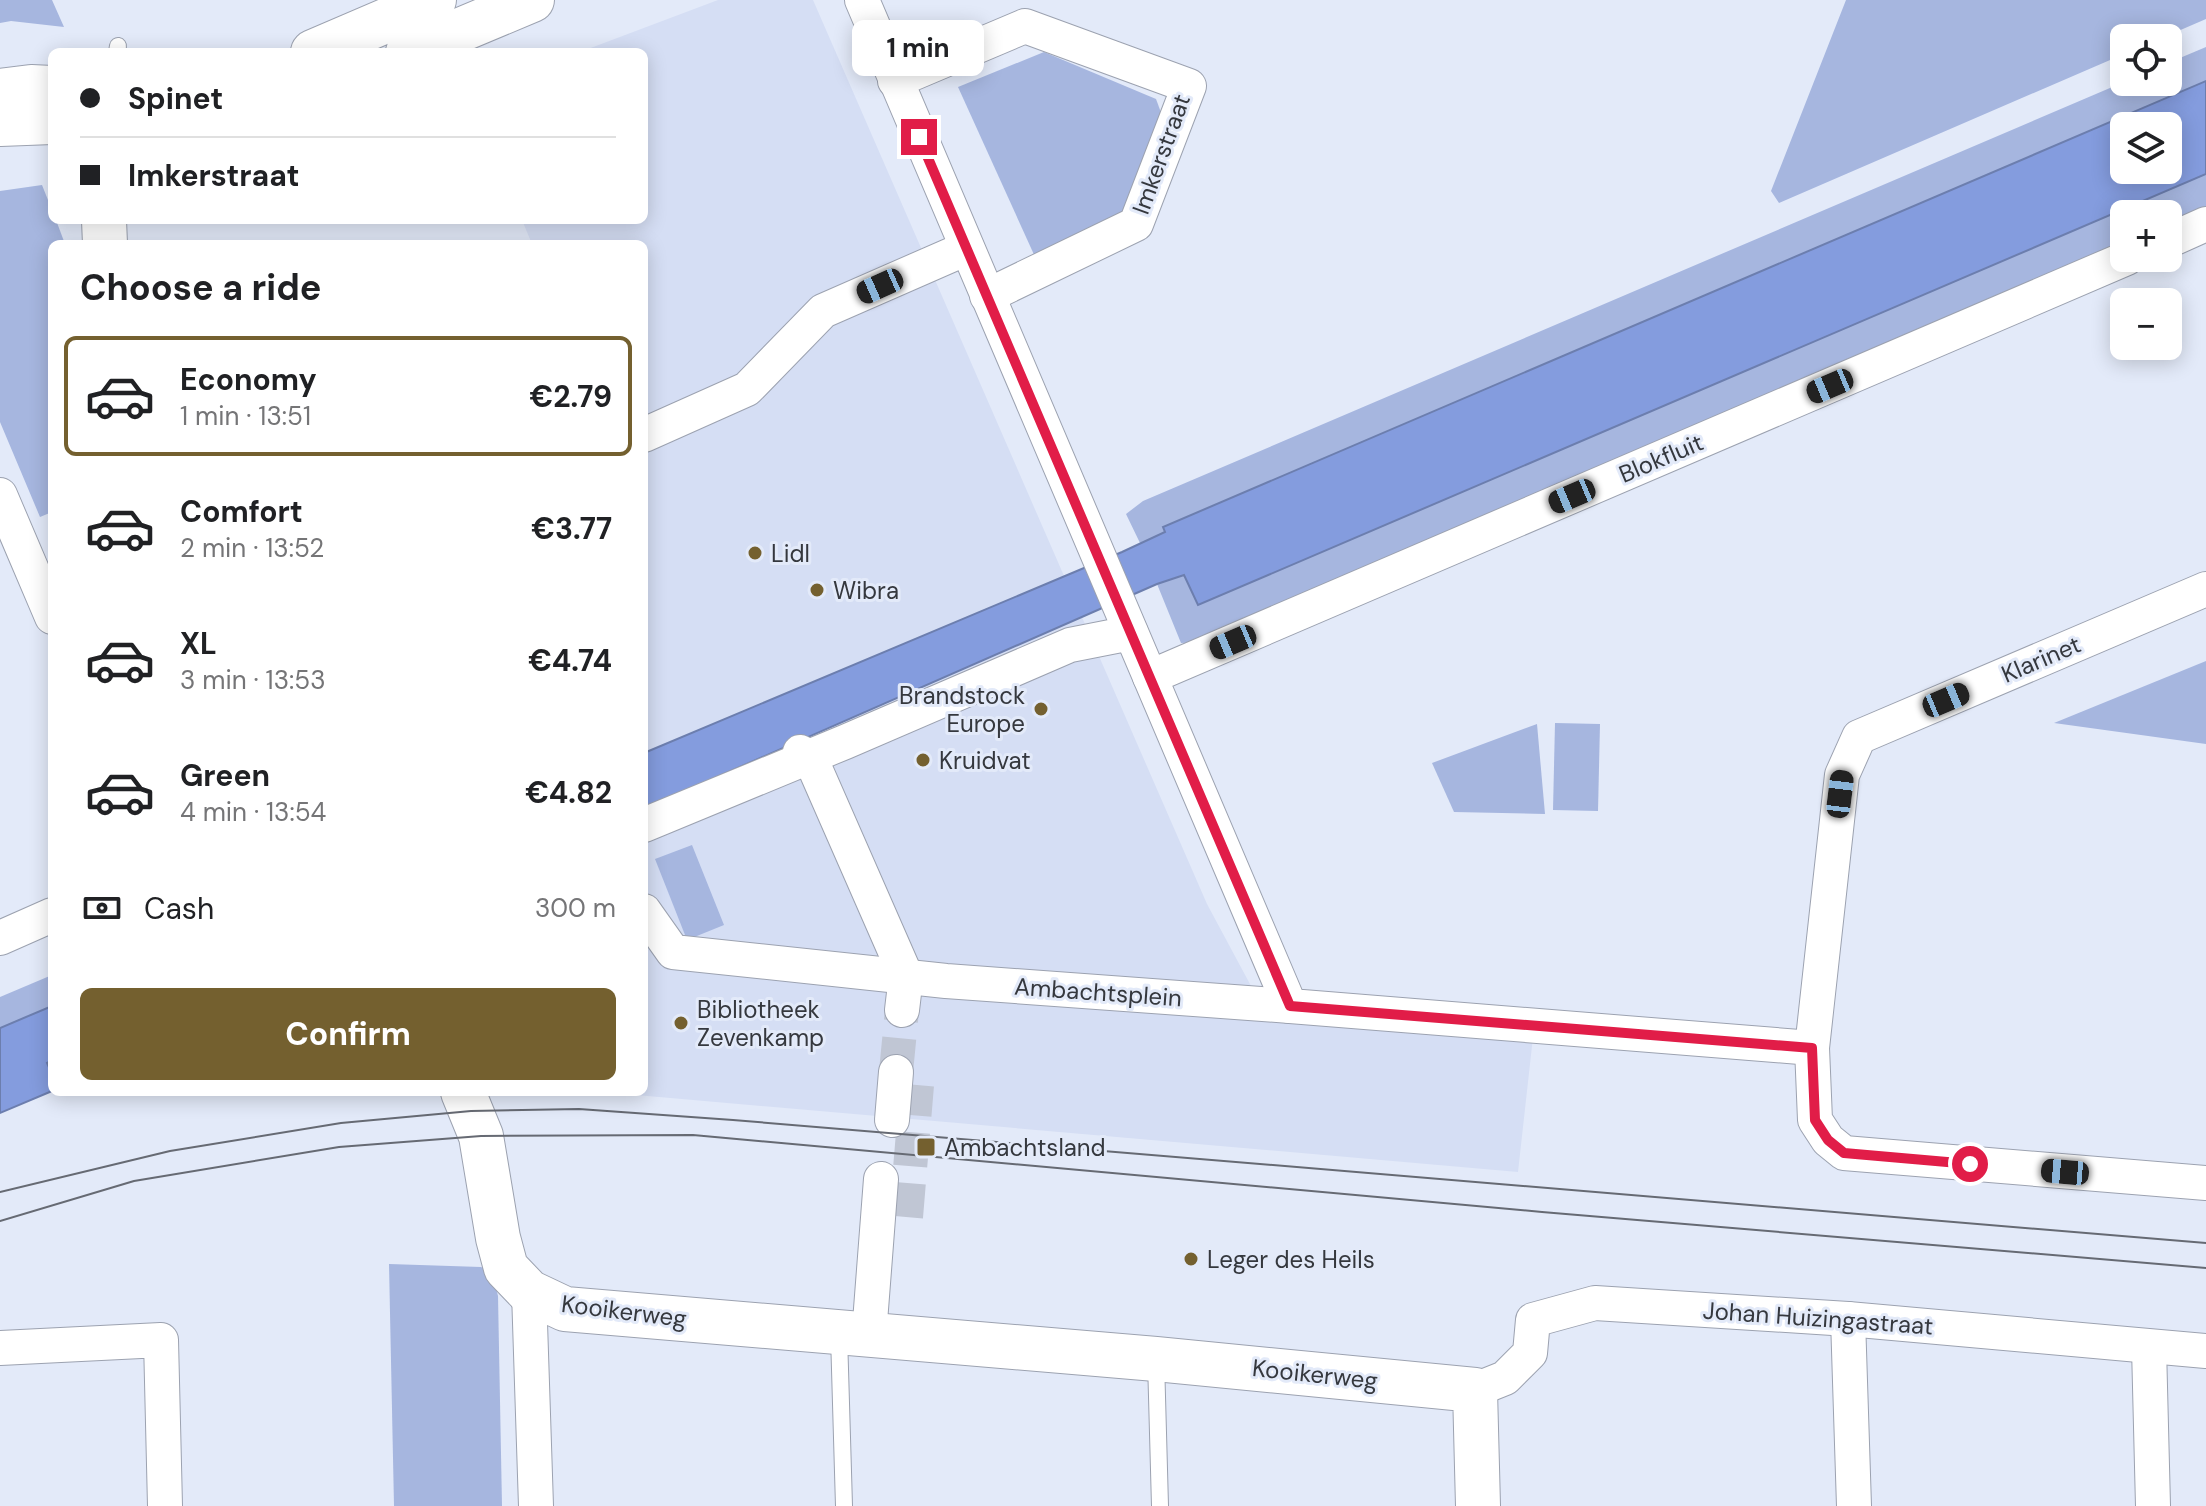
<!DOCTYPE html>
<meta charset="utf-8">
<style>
body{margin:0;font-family:"DM Sans",sans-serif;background:#f6f6f6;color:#202124;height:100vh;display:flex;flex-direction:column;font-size:30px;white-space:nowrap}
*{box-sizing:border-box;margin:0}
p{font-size:26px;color:#757577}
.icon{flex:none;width:44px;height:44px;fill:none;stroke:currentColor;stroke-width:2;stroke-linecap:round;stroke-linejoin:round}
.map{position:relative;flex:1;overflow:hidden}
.drawer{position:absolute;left:48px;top:240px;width:600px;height:856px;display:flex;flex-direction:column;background:#fff;border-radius:12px;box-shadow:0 4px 20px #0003}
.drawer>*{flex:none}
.hud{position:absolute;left:48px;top:48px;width:600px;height:176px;border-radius:12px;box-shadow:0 4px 20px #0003;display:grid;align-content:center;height:176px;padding:0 32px;background:#fff}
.controls{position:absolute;left:2110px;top:24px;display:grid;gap:16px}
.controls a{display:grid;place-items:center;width:72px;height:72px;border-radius:12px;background:#fff;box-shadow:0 4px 20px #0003;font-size:40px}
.end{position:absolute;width:36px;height:36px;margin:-18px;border:10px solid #e11d48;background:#fff;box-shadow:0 0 0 4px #fff}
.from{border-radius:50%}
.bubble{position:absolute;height:56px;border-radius:12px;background:#fff;box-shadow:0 4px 20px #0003;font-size:26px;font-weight:700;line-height:56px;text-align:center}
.car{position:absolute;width:24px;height:48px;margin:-24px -12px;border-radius:10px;box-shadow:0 0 6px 2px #0007;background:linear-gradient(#222 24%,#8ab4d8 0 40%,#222 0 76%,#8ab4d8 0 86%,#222 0)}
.hud b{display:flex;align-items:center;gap:28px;height:76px;font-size:30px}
.hud b+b{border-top:2px solid #e0e0e0}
.hud i{width:20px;height:20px;background:#202124}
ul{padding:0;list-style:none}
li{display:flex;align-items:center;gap:24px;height:120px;margin:0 16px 12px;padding:0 16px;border:4px solid transparent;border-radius:12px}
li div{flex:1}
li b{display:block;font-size:30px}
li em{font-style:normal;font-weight:700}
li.current{border-color:#74602f}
li>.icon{width:72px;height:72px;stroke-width:1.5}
h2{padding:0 32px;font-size:36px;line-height:96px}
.pay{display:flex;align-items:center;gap:20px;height:88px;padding:0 32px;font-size:30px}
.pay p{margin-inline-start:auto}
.action{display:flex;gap:16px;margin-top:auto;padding:16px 32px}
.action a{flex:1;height:92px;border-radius:12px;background:#74602f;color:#fff;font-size:32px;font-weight:700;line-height:92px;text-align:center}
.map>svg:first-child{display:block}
</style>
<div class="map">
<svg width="2206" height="1506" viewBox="0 0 2206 1506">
<rect width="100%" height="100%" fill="#e3eaf9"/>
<path fill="#d5def4" d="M718 0H813L1207 904 1251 986 1536 1010 1518 1172 602 1092H644V244H532L522 220H644V52H580Z"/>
<g fill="#a6b6df">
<path d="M0 0H52L64 27 11 21 0 23Z"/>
<path d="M1846 0H2206V19L2162 38H2124V54L1779 203 1771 191Z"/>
<path d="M2206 47V81L1163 527 1166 532 1140 543 1126 514 1143 501 2124 82H2168V63Z"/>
<path d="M1044 52 1156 99 1166 126 1127 222 1036 259 958 87Z"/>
<path d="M2206 174V213L2168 230V214H2124V248L1206 642 1181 643 1157 584 1184 575 1198 605Z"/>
<path d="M42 185 52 210V220H56L65 244H52V512L40 517 0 422V191Z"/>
<path d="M2206 661V744L2054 723Z"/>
<path d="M1555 723 1600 724 1598 811 1553 810Z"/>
<path d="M1537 724 1545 814 1454 812 1432 763Z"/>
<path d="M692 845 724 925 687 940 655 859Z"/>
<path d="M52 975V1006L0 1028V997Z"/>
<path d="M389 1264 481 1267 492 1272 498 1296 502 1506H394Z"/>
</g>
<g fill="#849cde" stroke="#6c7eae" stroke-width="2" fill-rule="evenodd">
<path d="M2206 81V174L1198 605 1184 575 1157 584 644 809V753L1122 552 1165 532 1163 527ZM2124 126H2168V170H2124Z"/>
<path d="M52 1006V1060L47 1063 52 1074V1091L0 1113V1028Z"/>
</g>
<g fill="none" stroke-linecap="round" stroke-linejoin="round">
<g stroke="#c0c6d4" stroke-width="34" stroke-dasharray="34 17" stroke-linecap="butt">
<path d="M896 1072 902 1010"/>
<path d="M906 1217 917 1085"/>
</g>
<defs>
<g id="lane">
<path d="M117 52 118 46"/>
<path d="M839 1335 844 1506"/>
<path d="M1156 1360 1160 1506"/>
</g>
<g id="street">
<path d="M862 0 1290 1006 1812 1048 1815 1120 1828 1140 1844 1153 2206 1183"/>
<path d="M895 81 1025 26 1189 86 1136 224 987 296"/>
<path d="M2168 241 2206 224"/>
<path d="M644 435 747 389 823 311 967 248"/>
<path d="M0 495 52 617"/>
<path d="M1150 677 2127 258"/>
<path d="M800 752 810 757 906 976 902 1010"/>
<path d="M644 825 845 742 1070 645 1131 633"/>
<path d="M644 911 673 952 946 981 1290 1006"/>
<path d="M0 938 52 915"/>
<path d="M1812 1048 1842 775 1859 737 2206 589"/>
<path d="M892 1120 896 1072"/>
<path d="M529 1292 536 1506"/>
<path d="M1848 1319 1854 1506"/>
<path d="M869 1335 881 1179"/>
<path d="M2149 1347 2153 1506"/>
<path d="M0 1348 161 1340 165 1506"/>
<path d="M1475 1390 1505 1378 1530 1353 1533 1320 1595 1303 1848 1319 2206 1351"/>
</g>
<g id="secondary">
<path d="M313 52 434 0"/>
<path d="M408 52 532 0"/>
<path d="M0 91 31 87 52 88"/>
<path d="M0 124 52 122"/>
<path d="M104 220 105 244"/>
<path d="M463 1092 481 1136 498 1238 506 1268 529 1292 565 1309 1156 1359 1475 1390 1478 1506"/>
</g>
</defs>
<use href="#lane" stroke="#9ca2b0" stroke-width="18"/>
<use href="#street" stroke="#9ca2b0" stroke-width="36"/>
<use href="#secondary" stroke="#9ca2b0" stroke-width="46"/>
<use href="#lane" stroke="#fff" stroke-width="16"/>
<use href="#street" stroke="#fff" stroke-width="34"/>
<use href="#secondary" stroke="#fff" stroke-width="44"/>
<g stroke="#666a73" stroke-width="2">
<path d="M0 1192 170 1151 341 1123 471 1111 579 1109 733 1120 2206 1243"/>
<path d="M0 1221 134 1181 339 1147 481 1136 693 1135 1542 1212 2206 1268"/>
</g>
</g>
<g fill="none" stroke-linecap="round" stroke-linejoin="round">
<path stroke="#e11d48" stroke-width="10" d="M919 137 1290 1006 1812 1048 1815 1120 1828 1140 1844 1153 1970 1164"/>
</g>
<g fill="#74602f" stroke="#e3eaf9" stroke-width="3">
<circle cx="755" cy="553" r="8"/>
<circle cx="817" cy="590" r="8"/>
<circle cx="1041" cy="709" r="8"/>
<circle cx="923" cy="760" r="8"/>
<circle cx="681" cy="1023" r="8"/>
<rect x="916" y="1137" width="20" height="20" rx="4"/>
<circle cx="1191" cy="1259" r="8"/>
</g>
<g text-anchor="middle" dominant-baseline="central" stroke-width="6" stroke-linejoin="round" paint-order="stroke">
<g font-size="24" fill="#35383e" stroke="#e3eaf9">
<text transform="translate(1161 154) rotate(-70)">Imkerstraat</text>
<text transform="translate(1661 458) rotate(-23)">Blokfluit</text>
<text transform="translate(2041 659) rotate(-23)">Klarinet</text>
<text transform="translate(1098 992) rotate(4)">Ambachtsplein</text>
<text transform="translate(624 1311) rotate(7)">Kooikerweg</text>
<text transform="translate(1818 1318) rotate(4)">Johan Huizingastraat</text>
<text transform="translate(1315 1374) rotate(6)">Kooikerweg</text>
</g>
<g font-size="24" fill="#35383e" stroke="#e3eaf9" text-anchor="start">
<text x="771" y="553">Lidl</text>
<text x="833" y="590">Wibra</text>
<text x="1025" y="695" text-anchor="end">Brandstock<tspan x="1025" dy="28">Europe</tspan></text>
<text x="939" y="760">Kruidvat</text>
<text x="697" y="1009">Bibliotheek<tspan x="697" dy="28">Zevenkamp</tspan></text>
<text x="944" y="1147">Ambachtsland</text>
<text x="1207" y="1259">Leger des Heils</text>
</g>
</g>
</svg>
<div class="controls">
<a><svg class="icon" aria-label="locate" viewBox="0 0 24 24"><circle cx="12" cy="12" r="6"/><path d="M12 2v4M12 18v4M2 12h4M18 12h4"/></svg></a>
<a><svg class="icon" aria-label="layers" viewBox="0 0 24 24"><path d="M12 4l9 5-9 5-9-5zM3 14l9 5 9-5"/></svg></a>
<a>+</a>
<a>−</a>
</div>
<i class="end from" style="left:1970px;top:1164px"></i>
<i class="end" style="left:919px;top:137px"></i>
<div class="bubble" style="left:852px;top:20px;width:132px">1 min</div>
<i class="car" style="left:880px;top:286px;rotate:246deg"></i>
<i class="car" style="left:1830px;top:386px;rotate:247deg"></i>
<i class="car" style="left:1572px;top:496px;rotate:247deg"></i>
<i class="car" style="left:1233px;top:642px;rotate:247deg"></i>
<i class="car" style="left:1946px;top:700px;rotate:67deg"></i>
<i class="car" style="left:1840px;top:794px;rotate:7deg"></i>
<i class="car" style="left:2065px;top:1172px;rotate:275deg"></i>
<div class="hud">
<b><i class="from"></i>Spinet</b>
<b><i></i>Imkerstraat</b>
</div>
<section class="drawer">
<h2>Choose a ride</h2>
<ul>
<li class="current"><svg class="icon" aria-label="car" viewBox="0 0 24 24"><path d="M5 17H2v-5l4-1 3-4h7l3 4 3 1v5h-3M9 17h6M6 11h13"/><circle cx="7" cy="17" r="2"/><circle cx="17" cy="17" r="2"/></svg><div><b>Economy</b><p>1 min · 13:51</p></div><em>€2.79</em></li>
<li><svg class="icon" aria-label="car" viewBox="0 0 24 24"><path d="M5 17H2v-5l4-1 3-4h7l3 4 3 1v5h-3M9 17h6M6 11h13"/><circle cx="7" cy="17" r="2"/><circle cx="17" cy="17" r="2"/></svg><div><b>Comfort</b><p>2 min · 13:52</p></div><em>€3.77</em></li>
<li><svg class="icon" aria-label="car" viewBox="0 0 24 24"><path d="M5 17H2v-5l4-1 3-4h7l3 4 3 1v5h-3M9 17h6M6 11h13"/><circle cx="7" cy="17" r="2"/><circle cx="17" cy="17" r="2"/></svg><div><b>XL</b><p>3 min · 13:53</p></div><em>€4.74</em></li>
<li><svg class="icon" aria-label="car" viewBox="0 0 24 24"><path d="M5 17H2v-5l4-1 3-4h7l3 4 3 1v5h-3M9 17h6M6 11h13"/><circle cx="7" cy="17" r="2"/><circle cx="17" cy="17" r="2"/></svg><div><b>Green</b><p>4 min · 13:54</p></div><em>€4.82</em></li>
</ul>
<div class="pay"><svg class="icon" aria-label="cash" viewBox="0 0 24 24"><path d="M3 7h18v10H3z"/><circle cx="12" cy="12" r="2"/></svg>Cash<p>300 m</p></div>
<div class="action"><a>Confirm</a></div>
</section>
</div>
